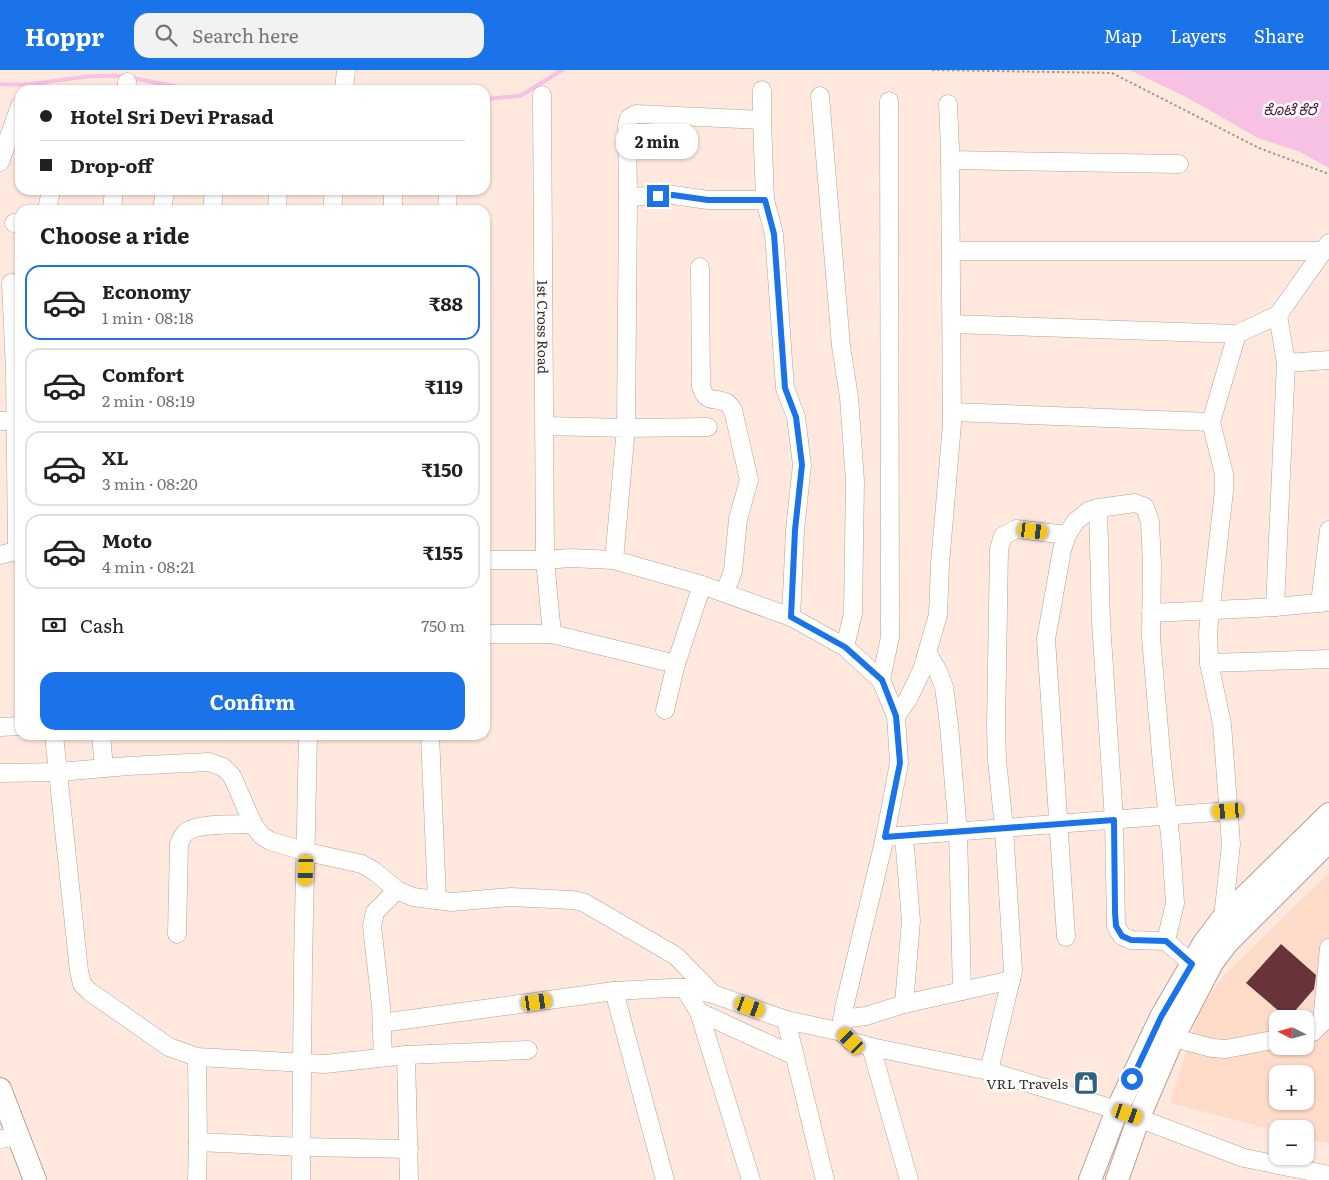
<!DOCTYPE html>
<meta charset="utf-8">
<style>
body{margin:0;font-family:Literata,"Noto Sans Kannada",serif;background:#f2f2f2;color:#202124;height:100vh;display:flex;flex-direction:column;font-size:19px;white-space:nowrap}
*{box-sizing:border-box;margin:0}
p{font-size:16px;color:#757577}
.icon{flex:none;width:28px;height:28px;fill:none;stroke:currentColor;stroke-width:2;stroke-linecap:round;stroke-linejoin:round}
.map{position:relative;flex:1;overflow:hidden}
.drawer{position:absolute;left:15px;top:135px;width:475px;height:535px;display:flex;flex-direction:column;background:#fff;border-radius:15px;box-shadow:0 1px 4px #0004}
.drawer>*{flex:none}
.top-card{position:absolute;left:15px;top:15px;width:475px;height:110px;border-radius:15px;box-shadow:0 1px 4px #0004;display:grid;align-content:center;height:110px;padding:0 25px;background:#fff}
.needle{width:32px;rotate:276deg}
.fabs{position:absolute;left:1269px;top:940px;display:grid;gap:10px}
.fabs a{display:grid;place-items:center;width:45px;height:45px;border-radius:10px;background:#fff;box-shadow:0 1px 4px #0004;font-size:25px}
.end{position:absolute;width:22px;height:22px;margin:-11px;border:6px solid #1a73e8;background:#fff;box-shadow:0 0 0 2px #fff}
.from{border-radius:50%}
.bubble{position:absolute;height:35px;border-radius:15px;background:#fff;box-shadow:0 1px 4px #0004;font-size:16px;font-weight:700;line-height:35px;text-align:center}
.car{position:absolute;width:15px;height:30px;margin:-15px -8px;border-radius:6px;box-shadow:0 0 4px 1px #0007;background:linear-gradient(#f5c518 24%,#345 0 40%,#f5c518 0 76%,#345 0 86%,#f5c518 0)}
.top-card b{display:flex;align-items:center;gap:18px;height:48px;font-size:19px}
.top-card b+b{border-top:1px solid #e0e0e0}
.top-card i{width:12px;height:12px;background:#202124}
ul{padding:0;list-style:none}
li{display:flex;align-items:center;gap:15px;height:75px;margin:0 10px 8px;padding:0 15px;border:2px solid #e0e0e0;border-radius:15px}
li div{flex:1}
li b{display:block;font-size:19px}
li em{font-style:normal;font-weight:700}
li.current{border-color:#1a73e8}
li>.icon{width:45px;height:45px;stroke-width:1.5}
h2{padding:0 25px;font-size:22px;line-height:60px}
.pay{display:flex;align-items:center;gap:12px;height:55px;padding:0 25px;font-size:19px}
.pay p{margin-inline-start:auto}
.primary-button{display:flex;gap:10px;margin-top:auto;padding:10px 25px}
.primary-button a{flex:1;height:58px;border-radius:15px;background:#1a73e8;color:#fff;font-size:20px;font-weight:700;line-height:58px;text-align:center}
header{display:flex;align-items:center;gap:30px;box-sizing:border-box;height:70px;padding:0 25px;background:#1a73e8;color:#fff}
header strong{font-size:24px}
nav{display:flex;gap:28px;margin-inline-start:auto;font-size:18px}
.search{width:350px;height:45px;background:#f2f2f2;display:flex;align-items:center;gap:12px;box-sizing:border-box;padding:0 18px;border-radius:15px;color:#757577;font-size:19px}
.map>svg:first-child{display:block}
</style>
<header>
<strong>Hoppr</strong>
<div class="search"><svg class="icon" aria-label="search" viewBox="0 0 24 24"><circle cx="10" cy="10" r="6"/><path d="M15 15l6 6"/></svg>Search here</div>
<nav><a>Map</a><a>Layers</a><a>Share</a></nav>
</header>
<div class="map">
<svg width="1329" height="1110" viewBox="0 0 1329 1110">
<rect width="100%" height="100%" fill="#ffe9de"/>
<path fill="#ffdcca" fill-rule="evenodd" d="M1329 803V1074L1305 1068V1059H1278L1277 1061 1170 1033 1199 941 1222 907ZM1278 949H1305V976H1278ZM1278 1004H1305V1031H1278Z"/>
<path fill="#f6c1e3" d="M1130 0H1329V98L1300 82 1258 68 1186 27Z"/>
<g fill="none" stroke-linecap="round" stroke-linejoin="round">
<g stroke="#f6c1e3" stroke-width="4">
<path d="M132 8 194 20"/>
<path d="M0 14C42 18 83 1 125 7"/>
<path d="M485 29 520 26 562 0"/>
</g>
</g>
<path fill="#68343a" d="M1281 874 1316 905 1314 919 1288 949 1246 913Z"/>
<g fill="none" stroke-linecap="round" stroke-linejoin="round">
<defs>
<g id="minor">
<path d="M126 20 127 12"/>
<path d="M344 20 346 0"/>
<path d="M762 20V50L765 130 774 164 785 318 796 347 802 395 795 460 791 547"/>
<path id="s1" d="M542 25 545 490 552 564"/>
<path d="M820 26 841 276 849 327 855 411 853 543 845 577"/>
<path d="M950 90 1179 94"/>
<path d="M0 92 20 36"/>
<path d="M628 127 627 56 629 48 636 44 762 50"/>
<path d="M47 140 51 120"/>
<path d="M112 140 114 120"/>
<path d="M162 140 165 120"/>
<path d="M212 140 214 120"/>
<path d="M277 140 278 120"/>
<path d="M332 140 334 120"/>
<path d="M393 140V120"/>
<path d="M447 140 448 120"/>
<path d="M14 153 20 154"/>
<path d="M951 181H1324"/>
<path d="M700 197 701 316C706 335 715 326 727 333 730 335 731 338 733 340L749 410 738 449 733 501 725 522"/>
<path d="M11 213 15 300 17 480"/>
<path d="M1278 245 1286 293 1329 290"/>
<path d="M952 254 1237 264"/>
<path d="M952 342 1211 352"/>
<path d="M0 351 16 350"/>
<path d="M545 356 626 358 614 490"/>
<path d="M708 357 626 358 628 127 673 125 708 130H765"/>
<path d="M0 485 20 480"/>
<path d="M485 490H545L570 488 614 490 702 515 791 547 845 577 881 610 896 646 899 693 885 767 844 938 842 962 851 971 871 977 989 1001 1117 1040 1244 1088 1329 1105"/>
<path d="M1320 533 1329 460"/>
<path d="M1275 537 1286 293"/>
<path d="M1151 543 1275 537 1329 532"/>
<path d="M485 564H552L676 594"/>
<path d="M928 584 938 601 944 617 949 655 958 762 962 921"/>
<path d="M1209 593 1329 589"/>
<path d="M881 610 890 567 889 31"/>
<path d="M665 640 676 594 702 515"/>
<path d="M896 646 908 629 922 600 938 545 940 494 952 354 950 79 948 34"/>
<path d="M0 657 20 656"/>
<path d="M54 665 79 901 82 914 90 922 169 977 197 987 325 994 406 985 528 980"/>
<path d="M101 665 104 698"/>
<path d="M430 665 437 830"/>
<path d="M0 703 59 702 128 696 209 692 223 697 232 706 253 754 261 765 270 771 307 782 362 794 374 801 397 820 413 827 452 832 511 827 572 830 583 832 676 886 713 924"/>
<path d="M885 767 1228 741"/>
<path d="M1223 848 1231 774 1222 654 1209 593 1208 562 1224 421V404L1211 352 1237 264 1278 245 1329 173"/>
<path d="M177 864 179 774C181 770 182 766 185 763 197 752 237 755 253 754"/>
<path d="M1066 867 1046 569 1062 480 1067 465 1075 452 1088 441 1098 438"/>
<path d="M1166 871 1175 833 1171 774 1162 694 1151 568 1152 495 1150 452 1145 437 1135 433 1098 438 1101 552 1114 750 1116 856 1122 866 1131 870 1166 871 1192 894"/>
<path d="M684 918 699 942 751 1110"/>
<path d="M614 921 665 1110"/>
<path d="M904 934 911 851 904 766"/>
<path d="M699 942 795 986"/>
<path d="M842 949 866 946 904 934 1011 910"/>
<path d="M786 950 825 1110"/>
<path d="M382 953 614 921 671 918H684L713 924 786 950 842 962"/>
<path d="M1305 963 1313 962 1322 953 1329 878"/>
<path d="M1163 965 1212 978 1226 979 1278 969"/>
<path d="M871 977 909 1110"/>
<path d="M406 985 409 1110"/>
<path d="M383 987 381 936 372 856 375 842 397 820"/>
<path d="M989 1001 1013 901 1004 758 997 690 996 658 999 479 1003 466 1016 459 1067 465"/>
<path d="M0 1069 18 1066"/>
<path d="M198 1072 302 1077 409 1079"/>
<path d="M197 1110 198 1072 197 987"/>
<path d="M301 1110 303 893 308 665"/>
</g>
<g id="major">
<path d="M0 1019 35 1110"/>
<path d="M1090 1110 1117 1040 1161 947 1204 873 1223 848 1329 744"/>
<path d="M1117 1110 1139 1047 1173 968 1212 893 1227 873 1329 771"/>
</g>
</defs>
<use href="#minor" stroke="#b99f92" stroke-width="19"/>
<use href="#major" stroke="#b99f92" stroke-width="24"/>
<path stroke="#a8988f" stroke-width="2" stroke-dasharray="2.5 2.5" stroke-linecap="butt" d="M932 0 1112 3 1259 78 1329 104"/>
<use href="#minor" stroke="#fff" stroke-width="18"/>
<use href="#major" stroke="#fff" stroke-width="22"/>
</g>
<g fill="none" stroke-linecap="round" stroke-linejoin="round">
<path stroke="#1a73e8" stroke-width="6" d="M658 126 673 125 708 130H765L774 164 785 318 796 347 802 395 795 460 791 547 845 577 882 610 896 646 900 693 885 767 1114 750 1115 842 1116 856 1122 866 1131 870 1166 871 1192 894 1161 947 1132 1009"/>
</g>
<defs>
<symbol id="shop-square" viewBox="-11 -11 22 22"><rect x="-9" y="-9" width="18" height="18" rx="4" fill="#2f617f" stroke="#fff"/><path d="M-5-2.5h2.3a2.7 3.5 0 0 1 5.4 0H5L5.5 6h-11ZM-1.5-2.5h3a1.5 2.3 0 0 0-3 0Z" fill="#fff"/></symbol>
</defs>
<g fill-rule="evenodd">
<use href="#shop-square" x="1072" y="999" width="28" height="28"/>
</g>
<g text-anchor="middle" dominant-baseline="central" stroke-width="5" stroke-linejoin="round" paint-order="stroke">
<g font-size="14" fill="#3c322c" stroke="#fff">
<text stroke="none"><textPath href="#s1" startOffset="232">1st Cross Road</textPath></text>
</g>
<g font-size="14" fill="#3c322c" stroke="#fff" text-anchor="end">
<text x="1068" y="1013">VRL Travels</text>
</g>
<g font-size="15" font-style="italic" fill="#511541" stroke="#fff">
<text x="1290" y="38">ಕೊಟೆ ಕೆರೆ</text>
</g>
</g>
</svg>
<div class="fabs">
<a><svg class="needle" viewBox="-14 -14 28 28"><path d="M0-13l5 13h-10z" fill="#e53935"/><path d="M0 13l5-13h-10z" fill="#757577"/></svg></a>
<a>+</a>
<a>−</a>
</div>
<i class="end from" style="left:1132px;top:1009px"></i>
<i class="end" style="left:658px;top:126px"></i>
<div class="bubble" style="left:616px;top:54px;width:82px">2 min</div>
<i class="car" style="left:1033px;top:461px;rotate:97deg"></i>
<i class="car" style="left:1228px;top:741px;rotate:266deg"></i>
<i class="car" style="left:306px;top:800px;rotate:182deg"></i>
<i class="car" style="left:537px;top:932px;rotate:82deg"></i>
<i class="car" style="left:750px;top:937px;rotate:110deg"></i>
<i class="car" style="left:851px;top:971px;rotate:315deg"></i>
<i class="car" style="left:1128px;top:1044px;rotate:109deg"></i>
<div class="top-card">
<b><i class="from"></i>Hotel Sri Devi Prasad</b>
<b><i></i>Drop-off</b>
</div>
<section class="drawer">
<h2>Choose a ride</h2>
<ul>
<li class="current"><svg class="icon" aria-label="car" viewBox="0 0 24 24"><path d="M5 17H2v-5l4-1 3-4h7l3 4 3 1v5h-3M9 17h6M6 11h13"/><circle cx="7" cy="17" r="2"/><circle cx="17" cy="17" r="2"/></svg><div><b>Economy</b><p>1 min · 08:18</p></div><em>₹88</em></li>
<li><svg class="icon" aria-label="car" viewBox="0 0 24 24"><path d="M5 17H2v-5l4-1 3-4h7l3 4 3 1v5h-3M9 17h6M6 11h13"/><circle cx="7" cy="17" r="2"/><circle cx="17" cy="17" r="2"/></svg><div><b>Comfort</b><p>2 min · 08:19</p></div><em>₹119</em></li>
<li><svg class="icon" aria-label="car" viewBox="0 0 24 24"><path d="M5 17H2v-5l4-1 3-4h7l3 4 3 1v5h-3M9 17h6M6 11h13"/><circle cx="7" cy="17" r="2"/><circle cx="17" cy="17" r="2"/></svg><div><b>XL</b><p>3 min · 08:20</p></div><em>₹150</em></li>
<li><svg class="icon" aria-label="car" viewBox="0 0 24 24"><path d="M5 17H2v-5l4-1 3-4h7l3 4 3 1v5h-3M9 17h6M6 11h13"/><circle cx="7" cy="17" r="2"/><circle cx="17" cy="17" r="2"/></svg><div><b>Moto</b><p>4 min · 08:21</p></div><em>₹155</em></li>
</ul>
<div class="pay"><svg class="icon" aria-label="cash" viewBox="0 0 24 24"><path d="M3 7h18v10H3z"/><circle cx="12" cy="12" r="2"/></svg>Cash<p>750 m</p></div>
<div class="primary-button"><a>Confirm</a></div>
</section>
</div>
